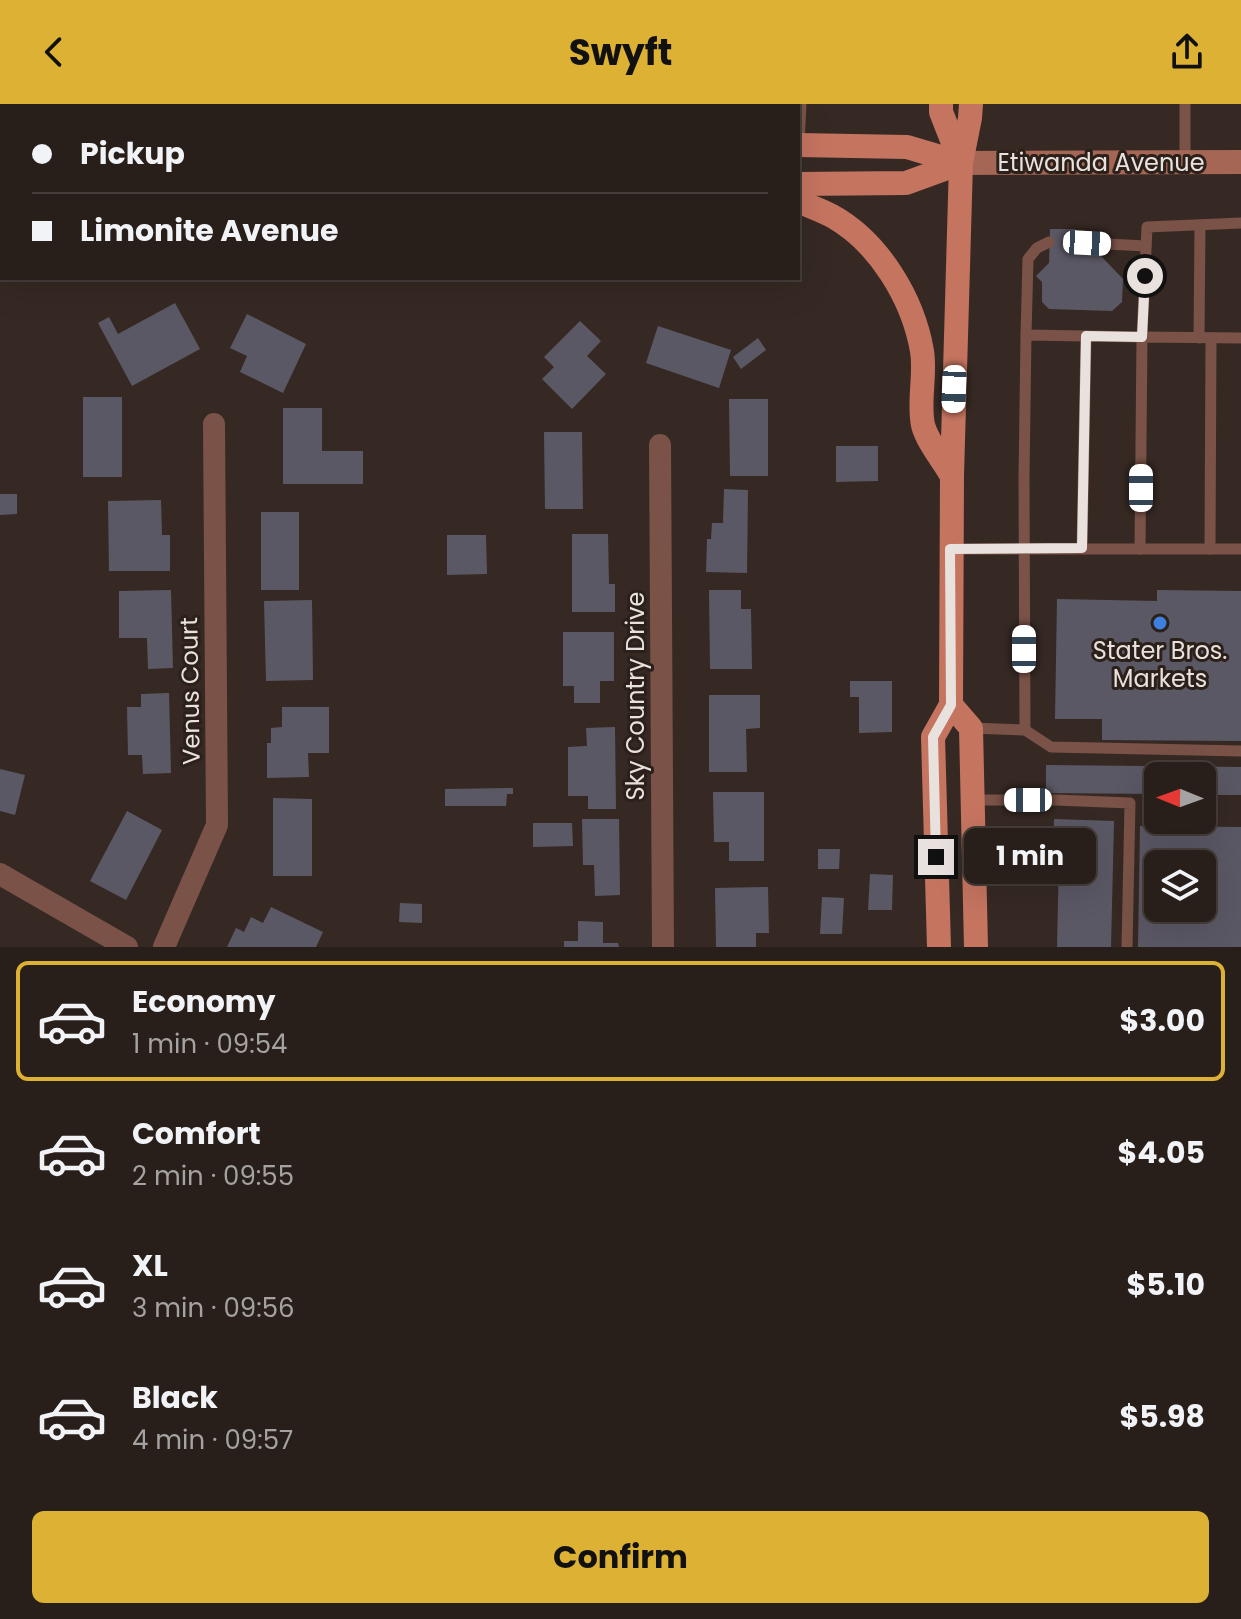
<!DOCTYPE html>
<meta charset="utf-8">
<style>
body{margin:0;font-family:Poppins,sans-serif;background:#342c27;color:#f1f3f6;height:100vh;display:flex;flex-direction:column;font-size:30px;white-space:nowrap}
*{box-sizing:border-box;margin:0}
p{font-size:26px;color:#a5a2a2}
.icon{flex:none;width:44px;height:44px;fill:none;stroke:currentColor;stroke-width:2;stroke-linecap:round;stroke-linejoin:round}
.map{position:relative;height:843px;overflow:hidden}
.details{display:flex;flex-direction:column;background:#281f1a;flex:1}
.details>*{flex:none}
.hud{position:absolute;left:0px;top:0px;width:800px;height:176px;box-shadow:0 8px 32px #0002,0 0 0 2px #443d39;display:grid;align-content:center;height:176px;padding:0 32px;background:#281f1a}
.needle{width:52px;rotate:271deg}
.fabs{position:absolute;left:1144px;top:658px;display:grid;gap:16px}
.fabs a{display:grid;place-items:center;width:72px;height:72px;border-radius:12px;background:#281f1a;box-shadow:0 8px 32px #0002,0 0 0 2px #443d39;font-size:40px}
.end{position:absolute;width:36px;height:36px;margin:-18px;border:10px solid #e9e1dd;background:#111;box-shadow:0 0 0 4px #111}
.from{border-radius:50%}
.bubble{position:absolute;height:56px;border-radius:12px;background:#281f1a;box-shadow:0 8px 32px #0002,0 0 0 2px #443d39;font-size:26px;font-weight:700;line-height:56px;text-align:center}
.car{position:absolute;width:24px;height:48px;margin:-24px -12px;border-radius:10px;box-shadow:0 0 6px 2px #0007;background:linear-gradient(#fff 24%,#345 0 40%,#fff 0 76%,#345 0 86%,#fff 0)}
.hud b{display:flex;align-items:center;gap:28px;height:76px;font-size:30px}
.hud b+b{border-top:2px solid #443d39}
.hud i{width:20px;height:20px;background:#f1f3f6}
ul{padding:14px 0 0;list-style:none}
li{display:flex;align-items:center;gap:24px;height:120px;margin:0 16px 12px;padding:0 16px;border:4px solid transparent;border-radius:12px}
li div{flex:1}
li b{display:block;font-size:30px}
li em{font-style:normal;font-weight:700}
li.on{border-color:#ddb133}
li>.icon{width:72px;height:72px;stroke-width:1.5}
.cta{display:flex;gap:16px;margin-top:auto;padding:16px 32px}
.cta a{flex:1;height:92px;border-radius:12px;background:#ddb133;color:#111;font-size:32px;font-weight:700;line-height:92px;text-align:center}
header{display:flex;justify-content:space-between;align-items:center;height:104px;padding:0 32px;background:#ddb133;color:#111;font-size:36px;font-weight:700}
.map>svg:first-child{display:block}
</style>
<header><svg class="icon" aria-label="back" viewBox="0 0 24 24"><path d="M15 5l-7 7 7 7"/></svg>Swyft<svg class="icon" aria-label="share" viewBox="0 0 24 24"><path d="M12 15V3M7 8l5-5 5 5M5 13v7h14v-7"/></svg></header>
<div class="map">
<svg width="1241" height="843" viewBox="0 0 1241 843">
<rect width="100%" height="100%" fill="#362923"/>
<g fill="#5b5865" fill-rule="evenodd">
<path d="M1050 125H1075L1123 175 1122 198 1112 207 1049 205 1042 198V178L1036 172 1049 159Z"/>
<path d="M175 199 200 245 132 282 98 219 109 213 118 230Z"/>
<path d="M247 210 306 240 283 289 240 268 247 252 230 244Z"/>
<path d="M580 217 601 237 587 252 606 270 572 305 542 275 554 263 544 253Z"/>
<path d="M658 222 731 246 719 284 646 259Z"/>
<path d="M758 234 766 246 741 265 733 253Z"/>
<rect x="83" y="293" width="39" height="80"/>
<path d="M729 295H768V372H730Z"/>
<path d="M283 304H322V347H363V380H283Z"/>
<path d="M544 328H582L583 405H545Z"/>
<path d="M836 342H878V377L836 378Z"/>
<path d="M724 385 748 386 747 469 706 468 707 435H711L712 419H723Z"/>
<path d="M0 390H17V410L0 411Z"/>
<path d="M161 396 162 431H170V467H109L108 397Z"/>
<rect x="261" y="408" width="38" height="78"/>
<path d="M572 430H608L609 480H615V508H572Z"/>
<path d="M447 431H486L487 470 447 471Z"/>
<path d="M171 486 173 564 148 565 147 534H119V487Z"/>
<path d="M709 486H741V505H751L752 565H710Z"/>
<path d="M1157 486 1241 487V637L1102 636V615H1055L1057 495 1157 497Z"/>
<path d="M312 496 313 576 266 577 264 497Z"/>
<path d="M563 528H614V577H600V599H574V582H563Z"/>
<path d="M850 577H892V628L859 629V593H850Z"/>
<path d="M169 589 171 669 143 670 142 651H128L127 603H141V590Z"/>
<path d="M709 591H760V624L746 625 747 668H709Z"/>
<path d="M282 603H329V649H308L309 673 267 674V639H271V624L282 623Z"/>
<path d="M615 623 616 705H588V692H568V643L587 642 586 624Z"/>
<path d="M1046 661 1241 663V691H1202V672H1158V690L1046 689Z"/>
<path d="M0 665 25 671 15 711 0 707Z"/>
<path d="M513 684V690H507L506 702H445V685Z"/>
<path d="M713 688H764V757H729V738H714Z"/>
<path d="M273 694 312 695V772H273Z"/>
<path d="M127 707 162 726 126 796 90 777Z"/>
<path d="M582 715H619L620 791 595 792 594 761H583Z"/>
<path d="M1054 715 1114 717 1111 843H1057L1059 750 1053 749Z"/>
<path d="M533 719H572L573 742 533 743Z"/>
<path d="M1140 722 1241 723V843H1138ZM1158 760H1202V804H1158Z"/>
<path d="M818 745H840L839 765H818Z"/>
<path d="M870 770 893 771 892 806H868Z"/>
<path d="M768 783 769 829H756V843H716L715 784Z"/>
<path d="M822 793 844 794 842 830H820Z"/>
<path d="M400 799 422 800V819L399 818Z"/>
<path d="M271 803 323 828 316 843H227L236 824 244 828 251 813 263 819Z"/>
<path d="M578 817 603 818V839H618L619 843H564V837H578Z"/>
</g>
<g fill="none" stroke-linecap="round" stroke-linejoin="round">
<g stroke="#7a5247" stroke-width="11">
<path d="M40 0V2"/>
<path d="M450 0V2"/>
<path d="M1185 0V58"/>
<path d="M140 2V0"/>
<path d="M327 2 328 0"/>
<path d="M528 2V0"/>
<path d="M799 41 801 0"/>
<path d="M1087 139 1146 142"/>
<path d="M1026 231 1028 155 1037 144 1049 138"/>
<path d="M1199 234 1200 121"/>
<path d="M1082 444 1086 232"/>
<path d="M950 445H1241"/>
<path d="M1140 445 1142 233 1241 234"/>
<path d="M1210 445 1211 234"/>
<path d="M971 624 1025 626 1051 643 1241 647"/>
<path d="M1025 626 1024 374 1026 231 1142 233 1147 123 1241 119"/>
<path d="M974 696H1056L1130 699 1127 843"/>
</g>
<g stroke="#7a5247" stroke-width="22">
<path d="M660 341 663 843"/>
<path d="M0 770 127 843"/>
<path d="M164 843 217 721 214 320"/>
</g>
<path stroke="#a56655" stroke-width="24" d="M961 59 1241 58"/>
<g stroke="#c57460" stroke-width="24">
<path d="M941 0V8L961 59"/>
<path d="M0 27H2"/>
<path d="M798 41 907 43 961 59"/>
<path d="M0 73H2"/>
<path d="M798 80 906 79 961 59"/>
<path d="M798 97C809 102 821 106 832 112 879 138 913 195 922 247 926 271 918 297 923 321 927 337 942 355 950 369"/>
<path d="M951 601 971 624 976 843"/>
<path d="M939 843 933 633 951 601 952 371 961 59 970 14 971 0"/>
</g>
</g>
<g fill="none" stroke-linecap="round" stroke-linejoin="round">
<path stroke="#e9e1dd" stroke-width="10" d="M936 753 933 633 951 601 950 445 1082 444 1086 232 1142 233 1145 172"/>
</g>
<circle fill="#3f7fe0" stroke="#2b201a" stroke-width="3" cx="1160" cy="519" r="8"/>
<g text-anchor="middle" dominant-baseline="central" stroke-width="6" stroke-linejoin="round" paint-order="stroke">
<g font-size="24" fill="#e9e1dd" stroke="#2b201a">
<text x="1101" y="58">Etiwanda Avenue</text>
<text transform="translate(190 587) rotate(-91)">Venus Court</text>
<text transform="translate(635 592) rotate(-90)">Sky Country Drive</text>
</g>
<g font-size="24" fill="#e9e1dd" stroke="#2b201a">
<text x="1160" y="546">Stater Bros.<tspan x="1160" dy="28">Markets</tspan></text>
</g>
</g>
</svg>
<div class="fabs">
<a><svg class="needle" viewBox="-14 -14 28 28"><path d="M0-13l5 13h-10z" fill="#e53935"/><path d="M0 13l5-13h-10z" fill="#a5a2a2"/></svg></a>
<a><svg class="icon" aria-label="layers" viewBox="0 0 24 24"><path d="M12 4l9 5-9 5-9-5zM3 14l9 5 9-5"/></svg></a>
</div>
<i class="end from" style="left:1145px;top:172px"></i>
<i class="end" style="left:936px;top:753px"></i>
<div class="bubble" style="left:964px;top:724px;width:132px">1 min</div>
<i class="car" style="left:1087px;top:139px;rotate:93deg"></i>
<i class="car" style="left:954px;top:285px;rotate:182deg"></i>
<i class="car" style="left:1141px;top:384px;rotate:0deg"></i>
<i class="car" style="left:1024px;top:545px;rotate:0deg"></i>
<i class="car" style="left:1028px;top:696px;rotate:270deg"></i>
<div class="hud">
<b><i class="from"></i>Pickup</b>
<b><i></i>Limonite Avenue</b>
</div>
</div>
<section class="details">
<ul>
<li class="on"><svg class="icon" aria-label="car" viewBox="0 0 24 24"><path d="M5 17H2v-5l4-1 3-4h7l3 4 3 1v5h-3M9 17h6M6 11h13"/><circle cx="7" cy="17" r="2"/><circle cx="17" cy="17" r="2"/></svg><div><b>Economy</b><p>1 min · 09:54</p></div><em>$3.00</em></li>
<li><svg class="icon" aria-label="car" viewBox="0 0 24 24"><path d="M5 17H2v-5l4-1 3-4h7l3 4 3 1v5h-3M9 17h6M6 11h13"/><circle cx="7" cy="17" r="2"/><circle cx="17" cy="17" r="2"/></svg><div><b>Comfort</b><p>2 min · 09:55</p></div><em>$4.05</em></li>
<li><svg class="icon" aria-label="car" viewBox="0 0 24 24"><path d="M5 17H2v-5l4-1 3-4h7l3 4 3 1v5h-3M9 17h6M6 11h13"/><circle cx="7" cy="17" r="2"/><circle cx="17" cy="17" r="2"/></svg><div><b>XL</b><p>3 min · 09:56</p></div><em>$5.10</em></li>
<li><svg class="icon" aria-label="car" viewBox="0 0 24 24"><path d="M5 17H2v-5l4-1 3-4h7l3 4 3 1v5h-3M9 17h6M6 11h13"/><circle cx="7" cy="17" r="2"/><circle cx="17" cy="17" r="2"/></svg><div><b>Black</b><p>4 min · 09:57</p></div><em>$5.98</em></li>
</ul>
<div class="cta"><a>Confirm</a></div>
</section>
